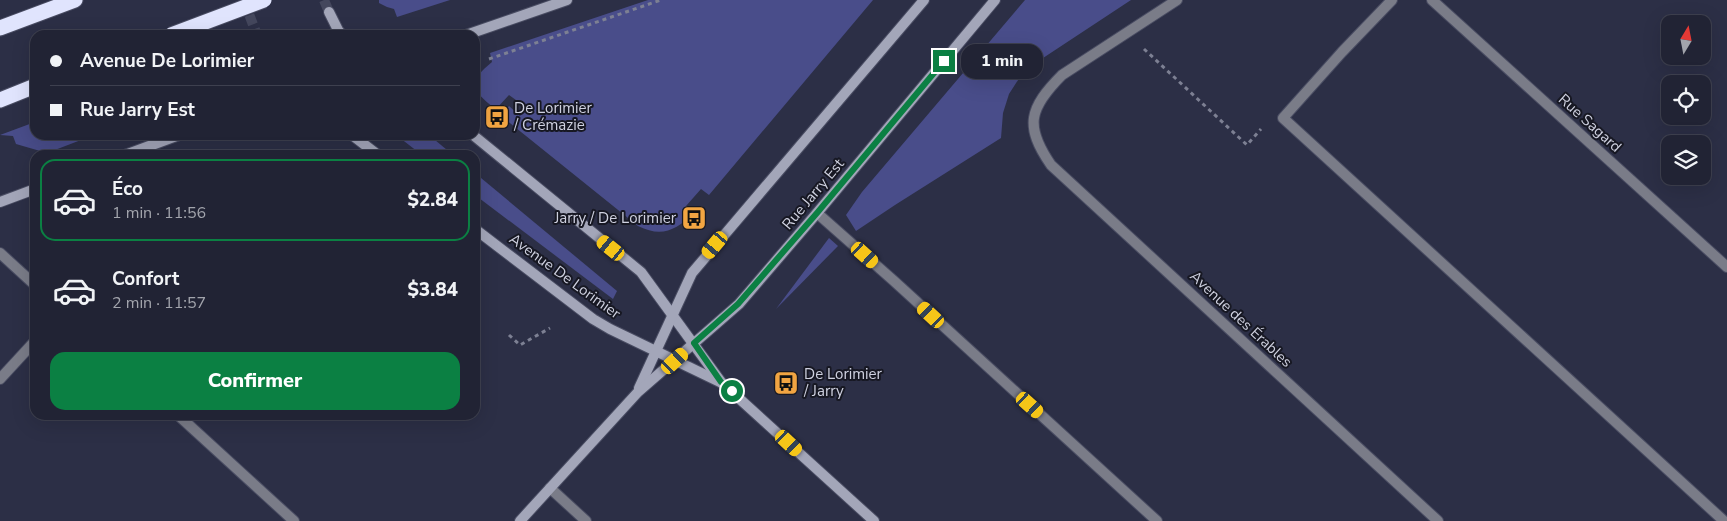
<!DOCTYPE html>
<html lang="fr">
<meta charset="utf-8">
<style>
body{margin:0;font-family:"Nunito Sans",sans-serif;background:#2d2f40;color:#f1f3f6;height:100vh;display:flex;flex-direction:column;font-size:19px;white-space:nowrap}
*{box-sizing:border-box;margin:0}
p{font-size:16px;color:#a2a4ac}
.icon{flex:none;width:28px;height:28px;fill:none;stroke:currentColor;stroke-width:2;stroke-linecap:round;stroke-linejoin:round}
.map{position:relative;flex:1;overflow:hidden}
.details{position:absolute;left:30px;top:150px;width:450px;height:270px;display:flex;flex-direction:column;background:#212334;border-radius:15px;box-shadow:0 5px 20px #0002,0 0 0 1px #3e404f}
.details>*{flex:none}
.top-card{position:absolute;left:30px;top:30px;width:450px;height:110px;border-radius:15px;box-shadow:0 5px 20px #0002,0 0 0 1px #3e404f;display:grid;align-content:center;height:110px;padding:0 20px;background:#212334}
.needle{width:32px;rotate:10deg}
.buttons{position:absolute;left:1661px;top:15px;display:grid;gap:10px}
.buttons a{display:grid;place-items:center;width:50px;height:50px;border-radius:10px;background:#212334;box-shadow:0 5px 20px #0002,0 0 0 1px #3e404f;font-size:25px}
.end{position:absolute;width:22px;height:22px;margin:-11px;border:6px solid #0b8043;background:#fff;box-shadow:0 0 0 2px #fff}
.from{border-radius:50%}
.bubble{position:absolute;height:35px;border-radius:15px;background:#212334;box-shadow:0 5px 20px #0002,0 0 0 1px #3e404f;font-size:16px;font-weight:800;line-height:35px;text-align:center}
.car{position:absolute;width:15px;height:30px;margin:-15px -8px;border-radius:6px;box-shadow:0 0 4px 1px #0007;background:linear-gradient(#f5c518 24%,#345 0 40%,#f5c518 0 76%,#345 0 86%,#f5c518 0)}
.top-card b{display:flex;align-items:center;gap:18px;height:48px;font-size:19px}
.top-card b+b{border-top:1px solid #3e404f}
.top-card i{width:12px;height:12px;background:#f1f3f6}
ul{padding:9px 0 0;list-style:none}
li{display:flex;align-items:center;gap:15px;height:82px;margin:0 10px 8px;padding:0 10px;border:2px solid transparent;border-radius:15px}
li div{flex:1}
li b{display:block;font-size:19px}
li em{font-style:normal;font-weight:800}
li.selected{border-color:#0b8043}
li>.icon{width:45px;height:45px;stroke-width:1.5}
.button{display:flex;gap:10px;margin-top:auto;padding:10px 20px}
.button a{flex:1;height:58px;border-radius:15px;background:#0b8043;color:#fff;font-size:20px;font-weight:800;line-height:58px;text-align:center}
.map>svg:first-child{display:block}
</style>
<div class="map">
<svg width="1727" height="521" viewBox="0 0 1727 521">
<rect width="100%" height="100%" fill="#2c2f46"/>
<g fill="#494d8a">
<path d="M379 0H450L397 17 394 9 387 7 379 3Z"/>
<path d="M648 0H873L709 195 701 189 686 206 694 213C676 230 662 238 638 226L501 116 509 106 520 116 527 108 509 95 496 109C473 92 466 83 492 62L490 53Z"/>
<path d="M1025 0H1131L1037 62 1020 77 1009 94 1003 113 1001 138 895 205 856 231 846 215 862 192Z"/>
<path d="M35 122V135H94L47 153 16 144 13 136 0 135Z"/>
<path d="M402 135H429L453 155H422L400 138Z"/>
<path d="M475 173 617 291 613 299 475 195Z"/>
<path d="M829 238 838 246 776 309Z"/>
</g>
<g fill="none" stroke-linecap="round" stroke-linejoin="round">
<g stroke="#44475d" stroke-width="10" stroke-dasharray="10 5" stroke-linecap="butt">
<path d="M324 0 329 12"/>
<path d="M244 1 257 35"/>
</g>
<defs>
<g id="lane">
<path d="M1392 0 1342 52 1283 118 1724 521"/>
<path d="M817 213 894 281 1157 521"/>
<path d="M0 379 35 341"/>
<path d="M550 488 586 521"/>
</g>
<g id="street">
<path d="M1177 0 1062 75C1029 108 1024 126 1051 165L1438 521"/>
<path d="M1432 0 1727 267"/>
<path d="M0 253 35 285"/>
<path d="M178 415 294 521"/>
</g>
<g id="secondary">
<path d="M329 12 338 30 342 35"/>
<path d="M466 35 567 0"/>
<path d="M352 135 378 155"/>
<path d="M473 135 641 272 721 382 874 521"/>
<path d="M125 155 179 135"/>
<path d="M0 202 35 189"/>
<path d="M475 229 593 319 610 329 720 382"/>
<path d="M639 388 692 273 924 0"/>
<path d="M520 521 638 392 739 304 817 213 995 0"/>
</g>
<g id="highway">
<path d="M0 28 75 0"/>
<path d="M0 100 35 86"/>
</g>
</defs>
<use href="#lane" stroke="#494c62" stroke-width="12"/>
<use href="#street" stroke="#494c62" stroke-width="12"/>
<use href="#secondary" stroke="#494c62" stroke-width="12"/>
<use href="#highway" stroke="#494c62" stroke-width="17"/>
<g stroke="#7d8093" stroke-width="3" stroke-dasharray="4 4" stroke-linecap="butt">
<path d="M1144 49 1247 145 1261 129"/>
<path d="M489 59 661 0"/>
<path d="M509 335 520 345 550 328"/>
</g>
<use href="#lane" stroke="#7a7c88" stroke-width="10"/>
<use href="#street" stroke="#7a7c88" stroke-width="10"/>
<use href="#secondary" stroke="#a3a6b9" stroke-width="10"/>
<use href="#highway" stroke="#e0e4fd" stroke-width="15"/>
<defs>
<path id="highway-bridge" d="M171 35 264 0"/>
</defs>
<use href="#highway-bridge" stroke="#494c62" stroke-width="17" stroke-linecap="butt"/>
<use href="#highway-bridge" stroke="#e0e4fd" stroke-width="15"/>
</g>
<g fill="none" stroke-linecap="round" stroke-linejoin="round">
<path stroke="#0b8043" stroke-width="6" d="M732 391 721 382 694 343 738 304 817 213 944 61"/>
</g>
<defs>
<symbol id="bus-square" viewBox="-11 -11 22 22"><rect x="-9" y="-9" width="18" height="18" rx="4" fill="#f2a542" stroke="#171823"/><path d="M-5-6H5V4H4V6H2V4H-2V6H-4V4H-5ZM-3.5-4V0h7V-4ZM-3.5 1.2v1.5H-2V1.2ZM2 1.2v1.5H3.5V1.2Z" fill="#111"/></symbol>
</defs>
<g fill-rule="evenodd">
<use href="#bus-square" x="483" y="103" width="28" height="28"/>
<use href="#bus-square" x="680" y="204" width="28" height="28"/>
<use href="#bus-square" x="772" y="369" width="28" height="28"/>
</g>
<g text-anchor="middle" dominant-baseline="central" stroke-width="4" stroke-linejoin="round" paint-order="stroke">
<g font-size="15" fill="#cfd1e0" stroke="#171823" text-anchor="start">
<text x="514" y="108">De Lorimier<tspan x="514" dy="17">/ Crémazie</tspan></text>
<text x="676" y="218" text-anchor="end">Jarry / De Lorimier</text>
<text x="804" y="374">De Lorimier<tspan x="804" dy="17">/ Jarry</tspan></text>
</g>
<g font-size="15" fill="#cfd1e0" stroke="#171823">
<text transform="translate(1590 123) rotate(42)">Rue Sagard</text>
<text transform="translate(813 194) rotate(-50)">Rue Jarry Est</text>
<text transform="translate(565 276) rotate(36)">Avenue De Lorimier</text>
<text transform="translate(1241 319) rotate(43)">Avenue des Érables</text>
</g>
</g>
</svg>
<div class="buttons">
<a><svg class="needle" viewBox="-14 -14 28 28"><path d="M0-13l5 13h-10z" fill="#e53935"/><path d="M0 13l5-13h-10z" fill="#a2a4ac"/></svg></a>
<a><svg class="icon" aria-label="locate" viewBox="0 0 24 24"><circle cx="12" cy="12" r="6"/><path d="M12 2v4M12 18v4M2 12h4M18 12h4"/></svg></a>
<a><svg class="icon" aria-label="layers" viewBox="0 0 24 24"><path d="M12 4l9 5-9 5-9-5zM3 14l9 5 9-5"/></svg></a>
</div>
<i class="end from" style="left:732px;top:391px"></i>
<i class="end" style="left:944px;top:61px"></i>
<div class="bubble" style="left:961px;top:44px;width:82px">1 min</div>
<i class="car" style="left:715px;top:245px;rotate:220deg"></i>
<i class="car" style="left:611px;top:248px;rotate:309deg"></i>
<i class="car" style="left:865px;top:255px;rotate:132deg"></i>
<i class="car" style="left:931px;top:315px;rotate:313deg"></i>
<i class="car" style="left:675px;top:361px;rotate:47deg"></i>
<i class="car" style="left:1030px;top:405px;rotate:132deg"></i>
<i class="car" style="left:789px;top:443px;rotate:133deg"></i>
<div class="top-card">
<b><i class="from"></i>Avenue De Lorimier</b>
<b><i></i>Rue Jarry Est</b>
</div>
<section class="details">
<ul>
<li class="selected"><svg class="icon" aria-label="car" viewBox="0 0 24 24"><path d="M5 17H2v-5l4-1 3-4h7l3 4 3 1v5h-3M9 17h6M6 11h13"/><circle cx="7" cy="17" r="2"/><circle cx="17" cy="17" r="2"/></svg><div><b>Éco</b><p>1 min · 11:56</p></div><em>$2.84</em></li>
<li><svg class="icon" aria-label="car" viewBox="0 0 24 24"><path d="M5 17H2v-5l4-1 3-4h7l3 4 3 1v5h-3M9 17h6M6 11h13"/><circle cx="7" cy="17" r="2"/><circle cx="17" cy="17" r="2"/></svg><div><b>Confort</b><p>2 min · 11:57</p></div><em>$3.84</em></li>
</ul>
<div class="button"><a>Confirmer</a></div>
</section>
</div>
